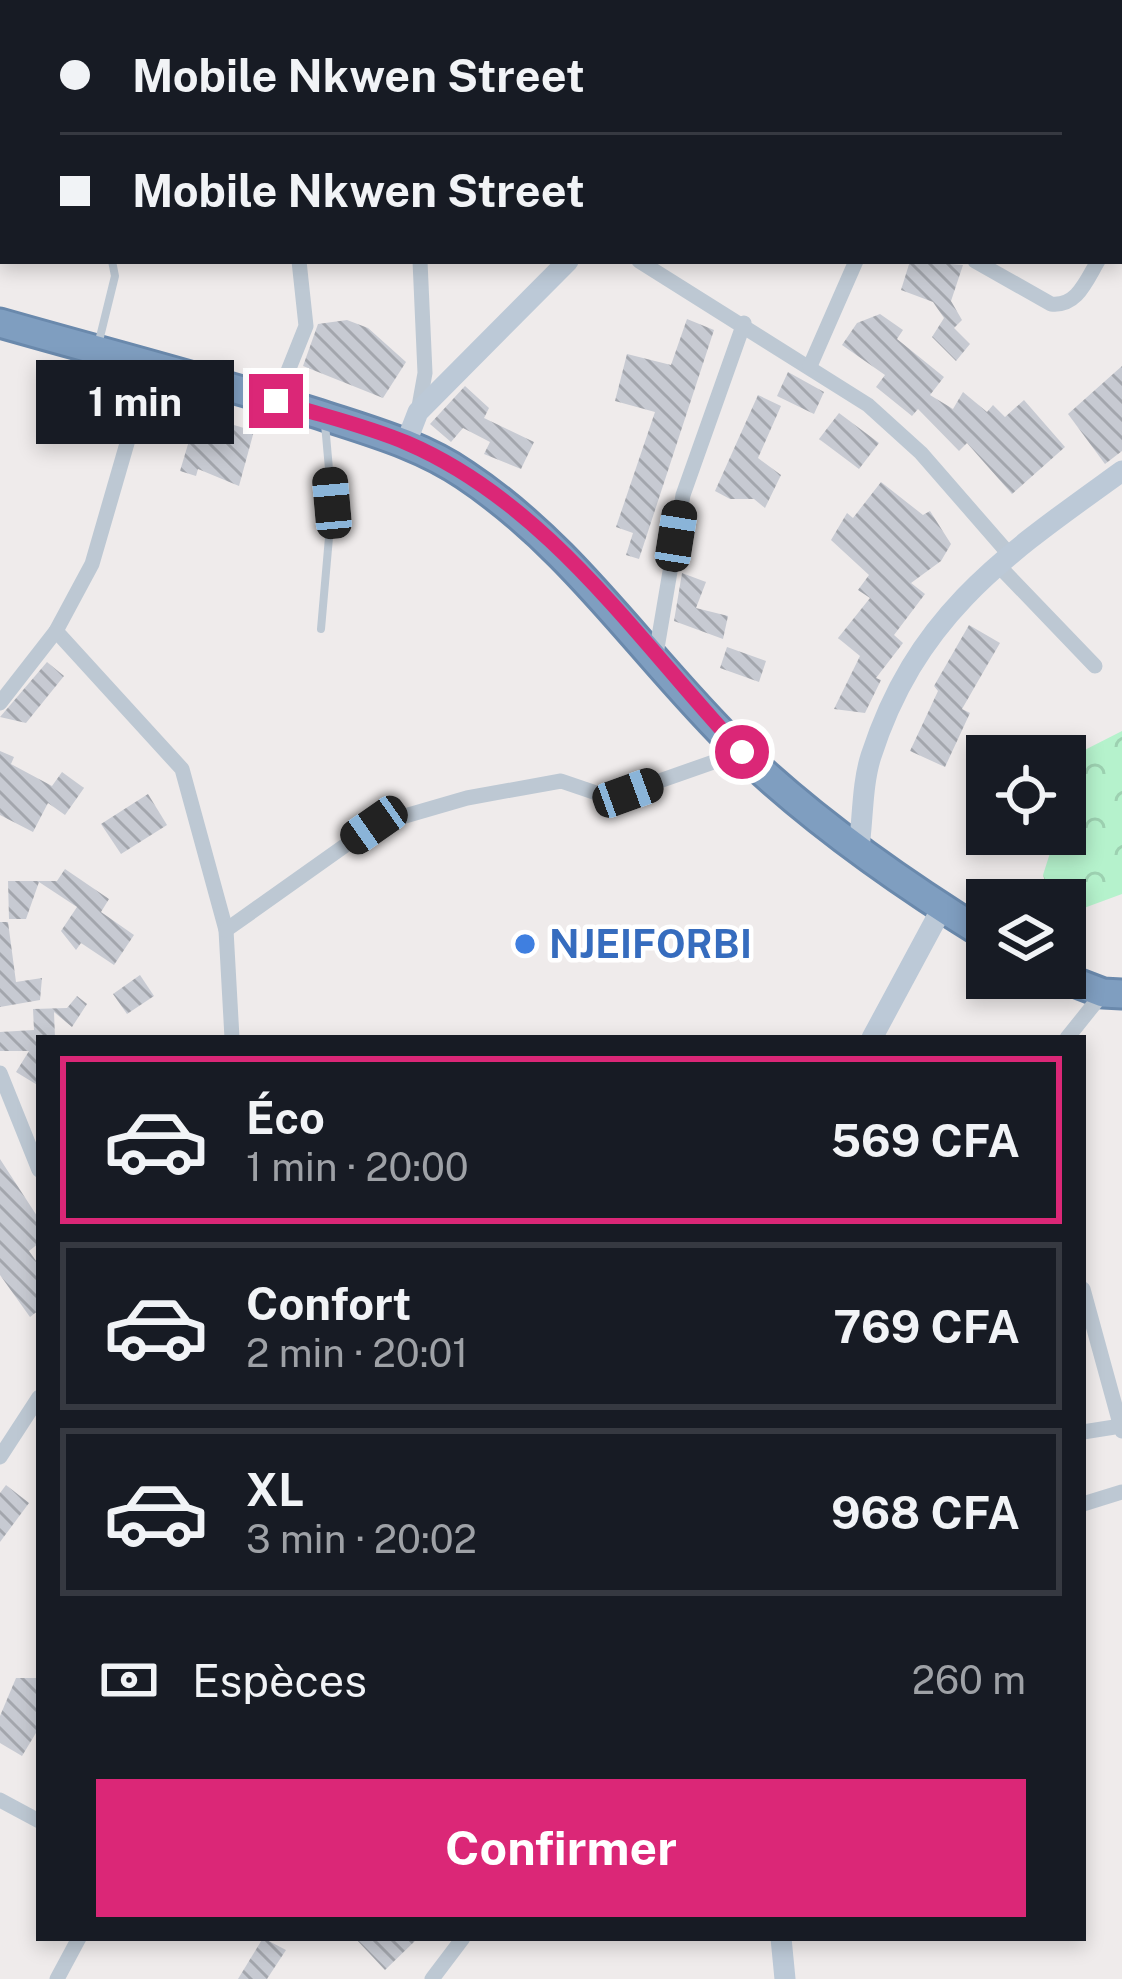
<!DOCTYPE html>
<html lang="fr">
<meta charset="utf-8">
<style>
body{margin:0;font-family:"Public Sans",sans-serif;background:#242831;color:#f1f3f6;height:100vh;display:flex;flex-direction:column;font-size:45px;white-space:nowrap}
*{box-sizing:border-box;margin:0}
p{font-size:39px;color:#9ea1a6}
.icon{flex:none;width:66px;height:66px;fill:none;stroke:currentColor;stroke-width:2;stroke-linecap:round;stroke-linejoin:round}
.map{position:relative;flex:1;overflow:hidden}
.details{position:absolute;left:36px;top:1035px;width:1050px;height:906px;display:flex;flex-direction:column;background:#171b24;border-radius:0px;box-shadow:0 6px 18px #0003}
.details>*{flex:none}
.top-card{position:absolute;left:0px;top:0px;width:1122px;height:264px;box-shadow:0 6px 18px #0003;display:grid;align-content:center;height:264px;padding:0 60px;background:#171b24}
.controls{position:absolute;left:966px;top:735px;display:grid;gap:24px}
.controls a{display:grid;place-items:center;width:120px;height:120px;border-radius:0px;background:#171b24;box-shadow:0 6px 18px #0003;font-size:60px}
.end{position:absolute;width:54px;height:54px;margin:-27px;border:15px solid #db2777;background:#fff;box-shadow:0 0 0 6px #fff}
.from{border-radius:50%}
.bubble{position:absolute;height:84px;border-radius:0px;background:#171b24;box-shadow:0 6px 18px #0003;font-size:39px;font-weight:700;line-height:84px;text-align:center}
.car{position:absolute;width:36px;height:72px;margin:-36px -18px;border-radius:15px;box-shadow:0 0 9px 3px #0007;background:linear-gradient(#222 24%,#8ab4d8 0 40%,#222 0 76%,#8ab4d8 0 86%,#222 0)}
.top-card b{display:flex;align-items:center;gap:42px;height:114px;font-size:45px}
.top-card b+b{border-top:3px solid #363941}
.top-card i{width:30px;height:30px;background:#f1f3f6}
ul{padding:21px 0 0;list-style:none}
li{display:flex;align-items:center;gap:36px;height:168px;margin:0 24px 18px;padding:0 36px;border:6px solid #363941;border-radius:0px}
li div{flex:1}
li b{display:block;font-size:45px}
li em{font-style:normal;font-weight:700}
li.active{border-color:#db2777}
li>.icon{width:108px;height:108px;stroke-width:1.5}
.pay{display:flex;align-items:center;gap:30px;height:132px;padding:0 60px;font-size:45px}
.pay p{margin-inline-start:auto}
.button{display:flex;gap:24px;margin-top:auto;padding:24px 60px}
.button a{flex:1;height:138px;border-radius:0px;background:#db2777;color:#fff;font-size:48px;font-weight:700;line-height:138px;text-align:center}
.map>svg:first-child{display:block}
</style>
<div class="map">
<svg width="1122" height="1979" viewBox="0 0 1122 1979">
<defs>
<pattern id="forest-crowns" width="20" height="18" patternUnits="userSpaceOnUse" patternTransform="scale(3)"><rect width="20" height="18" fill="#b5f2cc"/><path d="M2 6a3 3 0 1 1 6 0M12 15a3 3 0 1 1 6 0" fill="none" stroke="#9dd1b1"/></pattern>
<pattern id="building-back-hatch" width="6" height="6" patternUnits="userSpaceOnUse" patternTransform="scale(3)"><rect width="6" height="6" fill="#c7cad2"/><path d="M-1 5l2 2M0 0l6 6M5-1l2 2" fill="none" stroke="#a3a6ad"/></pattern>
</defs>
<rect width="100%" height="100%" fill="#efebeb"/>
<path fill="url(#forest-crowns)" d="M1122 731V894L1065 915V900H1051L1043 875 1056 834H1065V760Z"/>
<g fill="url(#building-back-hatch)">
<path d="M910 261 963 265 951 301 962 320 954 328 970 344 956 361 932 337 944 318 933 302 901 290Z"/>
<path d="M880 314 903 330 897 339 944 377 930 395 953 409 963 392 987 412 993 405 1005 417 1024 400 1065 447 1012 494 967 443 959 451 918 409 912 416 876 387 885 375 842 345 857 323Z"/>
<path d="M687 319 714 330 639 559 626 555 633 533 616 527 655 412 615 401 627 354 671 365Z"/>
<path d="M347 320 368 328 406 362 383 398 303 366 318 324Z"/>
<path d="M1122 366V451L1105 464 1068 414Z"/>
<path d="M788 372 824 392 814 414 777 396Z"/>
<path d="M465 386 489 408 484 418 534 442 521 469 484 454 490 442 463 428 451 442 430 424Z"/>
<path d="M758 395 781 406 758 458 781 475 765 508 754 499H730L715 491Z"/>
<path d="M839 413 879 443 859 469 819 439Z"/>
<path d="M197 414 254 431 239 486 198 469 196 476 180 471Z"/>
<path d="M881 482 923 515 930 511 951 544 941 561 911 583 925 594 894 635 903 643 876 678 881 680 865 713 834 709 860 656 838 638 870 598 858 590 869 575 831 540 847 513 853 518Z"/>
<path d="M682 573 706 582 696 608 728 616 723 639 674 621Z"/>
<path d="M969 625 1000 643 962 709 970 713 945 767 910 751 938 691 934 686Z"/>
<path d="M727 647 766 661 759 682 720 668Z"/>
<path d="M47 662 64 676 26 723 0 717Z"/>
<path d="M0 751 14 757 11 764 52 786 62 772 84 788 65 815 48 803 33 832 0 815Z"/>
<path d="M148 794 167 825 121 854 101 824Z"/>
<path d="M65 869 109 899 101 912 134 935 114 965 81 943 76 950 61 931 77 907 39 882 26 919H9L8 881H57Z"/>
<path d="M0 922H8L16 982 42 978 40 1000 0 1007Z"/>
<path d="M140 975 154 996 127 1014 113 994Z"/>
<path d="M77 996 87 1004 72 1027 54 1012 55 1038H39V1086L16 1072 29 1051H0V1032L34 1030 33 1009 67 1008Z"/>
<path d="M0 1159 39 1219V1243L29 1251 39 1265V1310L30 1317 0 1275Z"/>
<path d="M6 1485 29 1503 0 1542V1493Z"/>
<path d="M16 1678H39V1728L22 1756 0 1743V1716Z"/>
<path d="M263 1938 286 1950 267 1979H238Z"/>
<path d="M355 1938H418L385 1970Z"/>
</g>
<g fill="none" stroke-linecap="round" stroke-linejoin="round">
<defs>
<g id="highway">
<path d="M0 323C105 353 211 380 315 413 366 430 420 444 465 475 576 549 645 659 740 751 813 821 901 883 987 936"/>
<path d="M1064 978 1103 993 1122 994"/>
</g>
</defs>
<use href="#highway" stroke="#6a89ac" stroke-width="33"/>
<g stroke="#bdc8d3" stroke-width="8">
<path d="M0 172 3 162"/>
<path d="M99 341 115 276 112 261"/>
<path d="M321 629 332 503 325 424"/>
</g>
<g stroke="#bdc8d3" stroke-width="15">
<path d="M765 0 768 3"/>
<path d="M1119 0 1122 24"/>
<path d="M383 3V0"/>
<path d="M548 3 549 0"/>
<path d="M1119 198 1122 199"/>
<path d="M1119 227 1122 222"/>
<path d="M639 261 868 405 921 453 1009 554"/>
<path d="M975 261 1051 304C1077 307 1086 281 1098 261"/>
<path d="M810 366 856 261"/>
<path d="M276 401 306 326 299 261"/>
<path d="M418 412 425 373 420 261"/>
<path d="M997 564 1095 666"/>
<path d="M56 631 182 769 226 930 232 1038"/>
<path d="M655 660 683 495 744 323"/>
<path d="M0 703 56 631 92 564 150 364"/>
<path d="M226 930 374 825 467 798 561 781 611 798 742 752"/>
<path d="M1067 1038 1103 993"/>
<path d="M0 1073 39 1170"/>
<path d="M1083 1289 1122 1431"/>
<path d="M1083 1432 1121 1426"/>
<path d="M0 1457 39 1397"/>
<path d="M1083 1504 1122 1492"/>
<path d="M0 1800 39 1821"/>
<path d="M57 1979 79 1938"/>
<path d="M432 1979 463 1938"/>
</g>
<g stroke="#bcc9d7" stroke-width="21">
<path d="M859 3 863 0"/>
<path d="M406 443 418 412 568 261"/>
<path d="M859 847C863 818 862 784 871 756 917 613 1007 554 1122 471"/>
<path d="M872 1038 942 908"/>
<path d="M781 1938 785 1979"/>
</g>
<use href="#highway" stroke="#7f9ec0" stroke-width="27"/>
</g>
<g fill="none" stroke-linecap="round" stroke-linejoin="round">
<path stroke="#db2777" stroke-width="15" d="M276 401C319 415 365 425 407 443 549 504 640 643 742 752"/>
</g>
<circle fill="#3f7fe0" stroke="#fff" stroke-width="4.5" cx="525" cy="944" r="12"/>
<g text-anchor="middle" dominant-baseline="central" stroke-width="9" stroke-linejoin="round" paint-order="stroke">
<g font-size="39" font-weight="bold" fill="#366cbe" stroke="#fff" text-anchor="start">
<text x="549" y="944">NJEIFORBI</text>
</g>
</g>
</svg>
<div class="controls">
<a><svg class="icon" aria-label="locate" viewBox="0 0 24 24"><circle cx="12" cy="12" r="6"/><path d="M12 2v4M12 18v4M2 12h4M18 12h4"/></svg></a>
<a><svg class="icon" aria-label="layers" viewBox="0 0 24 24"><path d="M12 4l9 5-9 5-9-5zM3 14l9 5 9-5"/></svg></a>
</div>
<i class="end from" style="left:742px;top:752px"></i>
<i class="end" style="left:276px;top:401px"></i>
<div class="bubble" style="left:36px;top:360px;width:198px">1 min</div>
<i class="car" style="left:332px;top:503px;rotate:355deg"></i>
<i class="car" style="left:676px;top:536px;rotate:9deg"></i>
<i class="car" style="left:628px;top:793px;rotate:70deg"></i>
<i class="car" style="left:374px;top:825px;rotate:235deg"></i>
<div class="top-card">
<b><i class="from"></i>Mobile Nkwen Street</b>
<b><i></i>Mobile Nkwen Street</b>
</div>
<section class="details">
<ul>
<li class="active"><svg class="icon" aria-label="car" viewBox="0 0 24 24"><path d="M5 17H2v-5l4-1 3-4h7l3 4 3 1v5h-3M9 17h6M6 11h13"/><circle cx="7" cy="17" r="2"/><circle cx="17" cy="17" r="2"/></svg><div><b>Éco</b><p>1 min · 20:00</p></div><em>569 CFA</em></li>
<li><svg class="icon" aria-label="car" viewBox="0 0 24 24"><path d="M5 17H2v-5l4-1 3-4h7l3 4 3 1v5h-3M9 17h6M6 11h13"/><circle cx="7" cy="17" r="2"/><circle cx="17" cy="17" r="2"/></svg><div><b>Confort</b><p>2 min · 20:01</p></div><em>769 CFA</em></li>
<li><svg class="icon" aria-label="car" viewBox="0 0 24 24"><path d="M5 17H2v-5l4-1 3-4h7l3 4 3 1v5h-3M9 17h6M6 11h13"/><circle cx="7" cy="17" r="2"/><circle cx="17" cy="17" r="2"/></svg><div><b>XL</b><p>3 min · 20:02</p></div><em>968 CFA</em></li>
</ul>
<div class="pay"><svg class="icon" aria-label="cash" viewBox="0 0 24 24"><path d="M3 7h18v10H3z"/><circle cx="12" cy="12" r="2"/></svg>Espèces<p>260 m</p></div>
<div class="button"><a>Confirmer</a></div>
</section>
</div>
